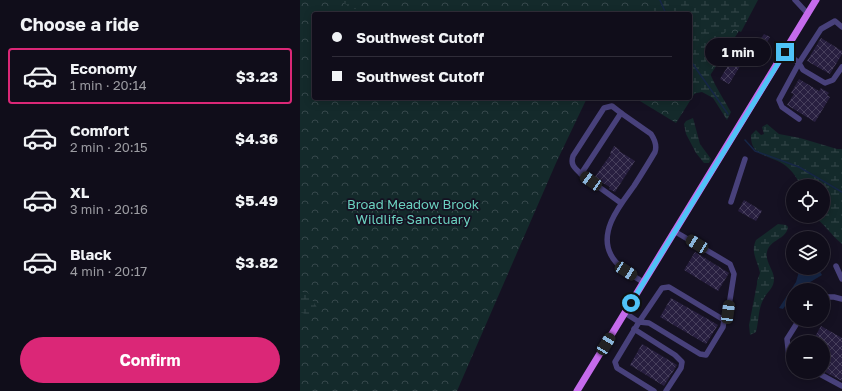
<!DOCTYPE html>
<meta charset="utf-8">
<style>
body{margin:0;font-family:"Golos Text",sans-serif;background:#191623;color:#f1f3f6;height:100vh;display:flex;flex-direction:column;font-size:15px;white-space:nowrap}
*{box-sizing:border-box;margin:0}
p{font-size:13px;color:#9c9ca2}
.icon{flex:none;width:22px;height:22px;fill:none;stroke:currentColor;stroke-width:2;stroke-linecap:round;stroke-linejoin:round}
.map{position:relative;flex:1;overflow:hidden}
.side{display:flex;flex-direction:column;background:#100d1a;width:300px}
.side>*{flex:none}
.banner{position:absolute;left:12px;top:12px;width:380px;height:88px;border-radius:4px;box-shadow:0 2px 10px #0003,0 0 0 1px #302d39;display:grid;align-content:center;height:88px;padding:0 20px;background:#100d1a}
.buttons{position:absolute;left:486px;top:179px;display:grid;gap:8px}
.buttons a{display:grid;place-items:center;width:44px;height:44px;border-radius:50%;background:#100d1a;box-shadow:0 2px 10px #0003,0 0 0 1px #302d39;font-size:20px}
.end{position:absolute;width:18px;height:18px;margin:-9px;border:5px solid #4fc3f7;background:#111;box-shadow:0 0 0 2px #111}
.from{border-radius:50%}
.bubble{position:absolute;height:28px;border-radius:14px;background:#100d1a;box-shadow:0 2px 10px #0003,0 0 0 1px #302d39;font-size:13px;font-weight:700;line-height:28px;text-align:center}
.car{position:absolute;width:12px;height:24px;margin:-12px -6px;border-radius:5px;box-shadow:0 0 3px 1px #0007;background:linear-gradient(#222 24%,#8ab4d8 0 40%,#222 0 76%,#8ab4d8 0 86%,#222 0)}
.banner b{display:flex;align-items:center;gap:14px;height:38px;font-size:15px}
.banner b+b{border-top:1px solid #302d39}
.banner i{width:10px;height:10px;background:#f1f3f6}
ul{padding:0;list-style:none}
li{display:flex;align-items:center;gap:12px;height:56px;margin:0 8px 6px;padding:0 12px;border:2px solid transparent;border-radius:4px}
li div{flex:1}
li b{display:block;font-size:15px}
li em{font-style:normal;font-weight:700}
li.active{border-color:#db2777}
li>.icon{width:36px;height:36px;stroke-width:1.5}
h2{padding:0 20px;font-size:18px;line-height:48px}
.action{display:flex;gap:8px;margin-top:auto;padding:8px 20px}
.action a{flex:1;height:46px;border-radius:24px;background:#db2777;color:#fff;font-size:16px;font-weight:700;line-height:46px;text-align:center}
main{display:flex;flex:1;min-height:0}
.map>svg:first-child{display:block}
</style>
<main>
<section class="side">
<h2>Choose a ride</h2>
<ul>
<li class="active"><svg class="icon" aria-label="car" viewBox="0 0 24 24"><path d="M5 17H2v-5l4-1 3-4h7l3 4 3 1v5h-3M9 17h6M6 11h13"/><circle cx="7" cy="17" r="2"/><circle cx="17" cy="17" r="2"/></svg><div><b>Economy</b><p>1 min · 20:14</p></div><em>$3.23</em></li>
<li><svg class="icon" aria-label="car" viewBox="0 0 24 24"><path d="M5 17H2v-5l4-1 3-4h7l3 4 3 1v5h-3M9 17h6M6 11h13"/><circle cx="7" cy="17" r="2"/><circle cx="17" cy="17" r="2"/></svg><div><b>Comfort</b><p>2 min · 20:15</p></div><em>$4.36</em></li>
<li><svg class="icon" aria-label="car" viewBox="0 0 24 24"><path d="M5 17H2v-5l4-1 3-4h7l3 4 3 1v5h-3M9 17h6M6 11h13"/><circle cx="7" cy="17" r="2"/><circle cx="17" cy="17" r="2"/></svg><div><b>XL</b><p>3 min · 20:16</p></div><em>$5.49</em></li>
<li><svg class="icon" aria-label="car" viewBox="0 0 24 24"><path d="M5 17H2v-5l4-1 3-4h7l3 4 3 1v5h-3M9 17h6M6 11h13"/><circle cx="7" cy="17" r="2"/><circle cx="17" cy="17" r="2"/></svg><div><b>Black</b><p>4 min · 20:17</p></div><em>$3.82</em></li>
</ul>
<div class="action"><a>Confirm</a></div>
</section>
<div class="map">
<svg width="542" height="391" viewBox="0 0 542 391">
<defs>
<pattern id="forest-crowns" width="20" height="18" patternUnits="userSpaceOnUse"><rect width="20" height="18" fill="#142a2b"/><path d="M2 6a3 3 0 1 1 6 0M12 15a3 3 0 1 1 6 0" fill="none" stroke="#36484b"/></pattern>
<pattern id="wetland-marsh" width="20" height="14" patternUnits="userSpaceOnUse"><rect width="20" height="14" fill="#142a2b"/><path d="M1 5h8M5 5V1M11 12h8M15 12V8" fill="none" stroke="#36484b"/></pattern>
<pattern id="building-cross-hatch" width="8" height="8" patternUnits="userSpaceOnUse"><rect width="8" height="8" fill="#281f40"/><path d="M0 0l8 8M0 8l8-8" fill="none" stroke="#473f5c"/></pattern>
</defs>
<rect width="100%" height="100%" fill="#151122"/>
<path fill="url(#forest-crowns)" d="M0 0H458L441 32 439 31 409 77 407 74 376 123 335 98H390V14H14V98H287L256 163 157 391H0Z"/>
<g fill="url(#wetland-marsh)">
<path d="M31 0H59L62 2 58 9H54L40 1Z"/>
<path d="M348 0H451L449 2C447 13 447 31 432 28 423 33 408 45 406 57 404 69 425 101 431 112L427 120 413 98 402 92 392 94 390 97V14H351L352 7Z"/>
<path d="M393 118 400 144 411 159 409 163H404L396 153 386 134 384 124 386 121Z"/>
<path d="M467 124 479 134 500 138 537 149H542V244C531 235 525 224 513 216H523V186H501C497 178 493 172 486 166 472 155 450 158 451 135L456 130 461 135 464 134 462 127Z"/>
<path d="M478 224 486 225 488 227C486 240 470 239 467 252 465 262 474 270 474 279 474 288 468 291 464 298 458 308 459 321 456 332L450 335 449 325 457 284V281L460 273C458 261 450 253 456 240Z"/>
<path d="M0 292H7L18 309V314L7 315 0 312Z"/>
</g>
<path fill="#162646" d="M500 268H518L522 275 497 290H493V295L483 309 479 308 496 282Z"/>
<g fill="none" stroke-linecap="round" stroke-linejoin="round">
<g stroke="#162646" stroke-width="1.5">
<path d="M360 0 366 14"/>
<path d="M390 60 428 114"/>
<path d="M445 140 455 151 499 167 542 192"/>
</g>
</g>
<g fill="url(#building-cross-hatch)">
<path d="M464 34 470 37 466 44 460 40Z"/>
<path d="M521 38 542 51V54L530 74 507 61Z"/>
<path d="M443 41 452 47 429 84 420 79Z"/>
<path d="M499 79 519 91 521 88 529 93 527 95 530 97 515 122 487 105 494 94 491 93Z"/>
<path d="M314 146 320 150 319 151 335 161 315 192 309 189 310 187 294 178 311 154 310 153Z"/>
<path d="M444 200 462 211 456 221 438 211Z"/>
<path d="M395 252 429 273 418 291 384 270Z"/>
<path d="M371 298 418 325 406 344 360 317Z"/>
<path d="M521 326 542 338V381L523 371V342H512Z"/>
<path d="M342 344 377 365 364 386 330 365Z"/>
</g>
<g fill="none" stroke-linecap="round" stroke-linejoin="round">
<g stroke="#48417b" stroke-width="5.5">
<path d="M495 0 508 14"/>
<path d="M485 52 499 63 503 70 525 83 533 80 542 67"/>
<path d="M499 119 482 107 479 100 499 63 521 29 535 21 542 27"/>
<path d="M281 174C275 168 270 165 273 156L304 108 312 106 321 113"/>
<path d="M431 202 445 159"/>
<path d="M321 203 281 174 321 113 351 134C355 140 357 146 355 152 348 164 341 175 334 186 321 204 298 231 311 255 317 267 332 275 343 282"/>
<path d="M374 231 430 264 434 274 428 312 424 320"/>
<path d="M536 266 542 279"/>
<path d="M523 297H534L542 299"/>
<path d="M325 313 339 322 362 288 369 287 424 320 423 327 406 355 400 354 349 323 339 322 315 362 317 368 354 391"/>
<path d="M334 329 375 355 382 362 381 368 366 391"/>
<path d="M493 360 489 357 487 339 499 320"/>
<path d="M516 372 542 386"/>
</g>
<path stroke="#c56bec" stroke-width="7" d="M277 391 516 0"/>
</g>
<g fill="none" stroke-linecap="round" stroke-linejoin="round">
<path stroke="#4fc3f7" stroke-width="5" d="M331 303 485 52"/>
</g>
<g text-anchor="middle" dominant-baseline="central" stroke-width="3.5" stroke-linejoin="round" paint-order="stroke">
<g font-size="13" fill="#6bd1bf" stroke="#151122">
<text x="113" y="204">Broad Meadow Brook<tspan x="113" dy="15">Wildlife Sanctuary</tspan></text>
</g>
</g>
</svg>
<div class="buttons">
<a><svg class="icon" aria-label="locate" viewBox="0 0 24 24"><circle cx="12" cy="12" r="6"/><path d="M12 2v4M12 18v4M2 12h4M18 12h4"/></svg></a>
<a><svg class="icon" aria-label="layers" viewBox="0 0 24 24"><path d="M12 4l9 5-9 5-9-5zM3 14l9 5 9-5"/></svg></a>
<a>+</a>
<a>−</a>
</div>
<i class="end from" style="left:331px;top:303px"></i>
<i class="end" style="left:485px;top:52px"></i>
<div class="bubble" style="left:405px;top:38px;width:66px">1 min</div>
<i class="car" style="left:291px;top:181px;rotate:305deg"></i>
<i class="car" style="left:397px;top:244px;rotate:302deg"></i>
<i class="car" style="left:326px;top:271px;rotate:123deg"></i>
<i class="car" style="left:428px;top:312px;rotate:8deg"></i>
<i class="car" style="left:306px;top:344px;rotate:31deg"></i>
<div class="banner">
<b><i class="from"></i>Southwest Cutoff</b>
<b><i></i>Southwest Cutoff</b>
</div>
</div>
</main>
